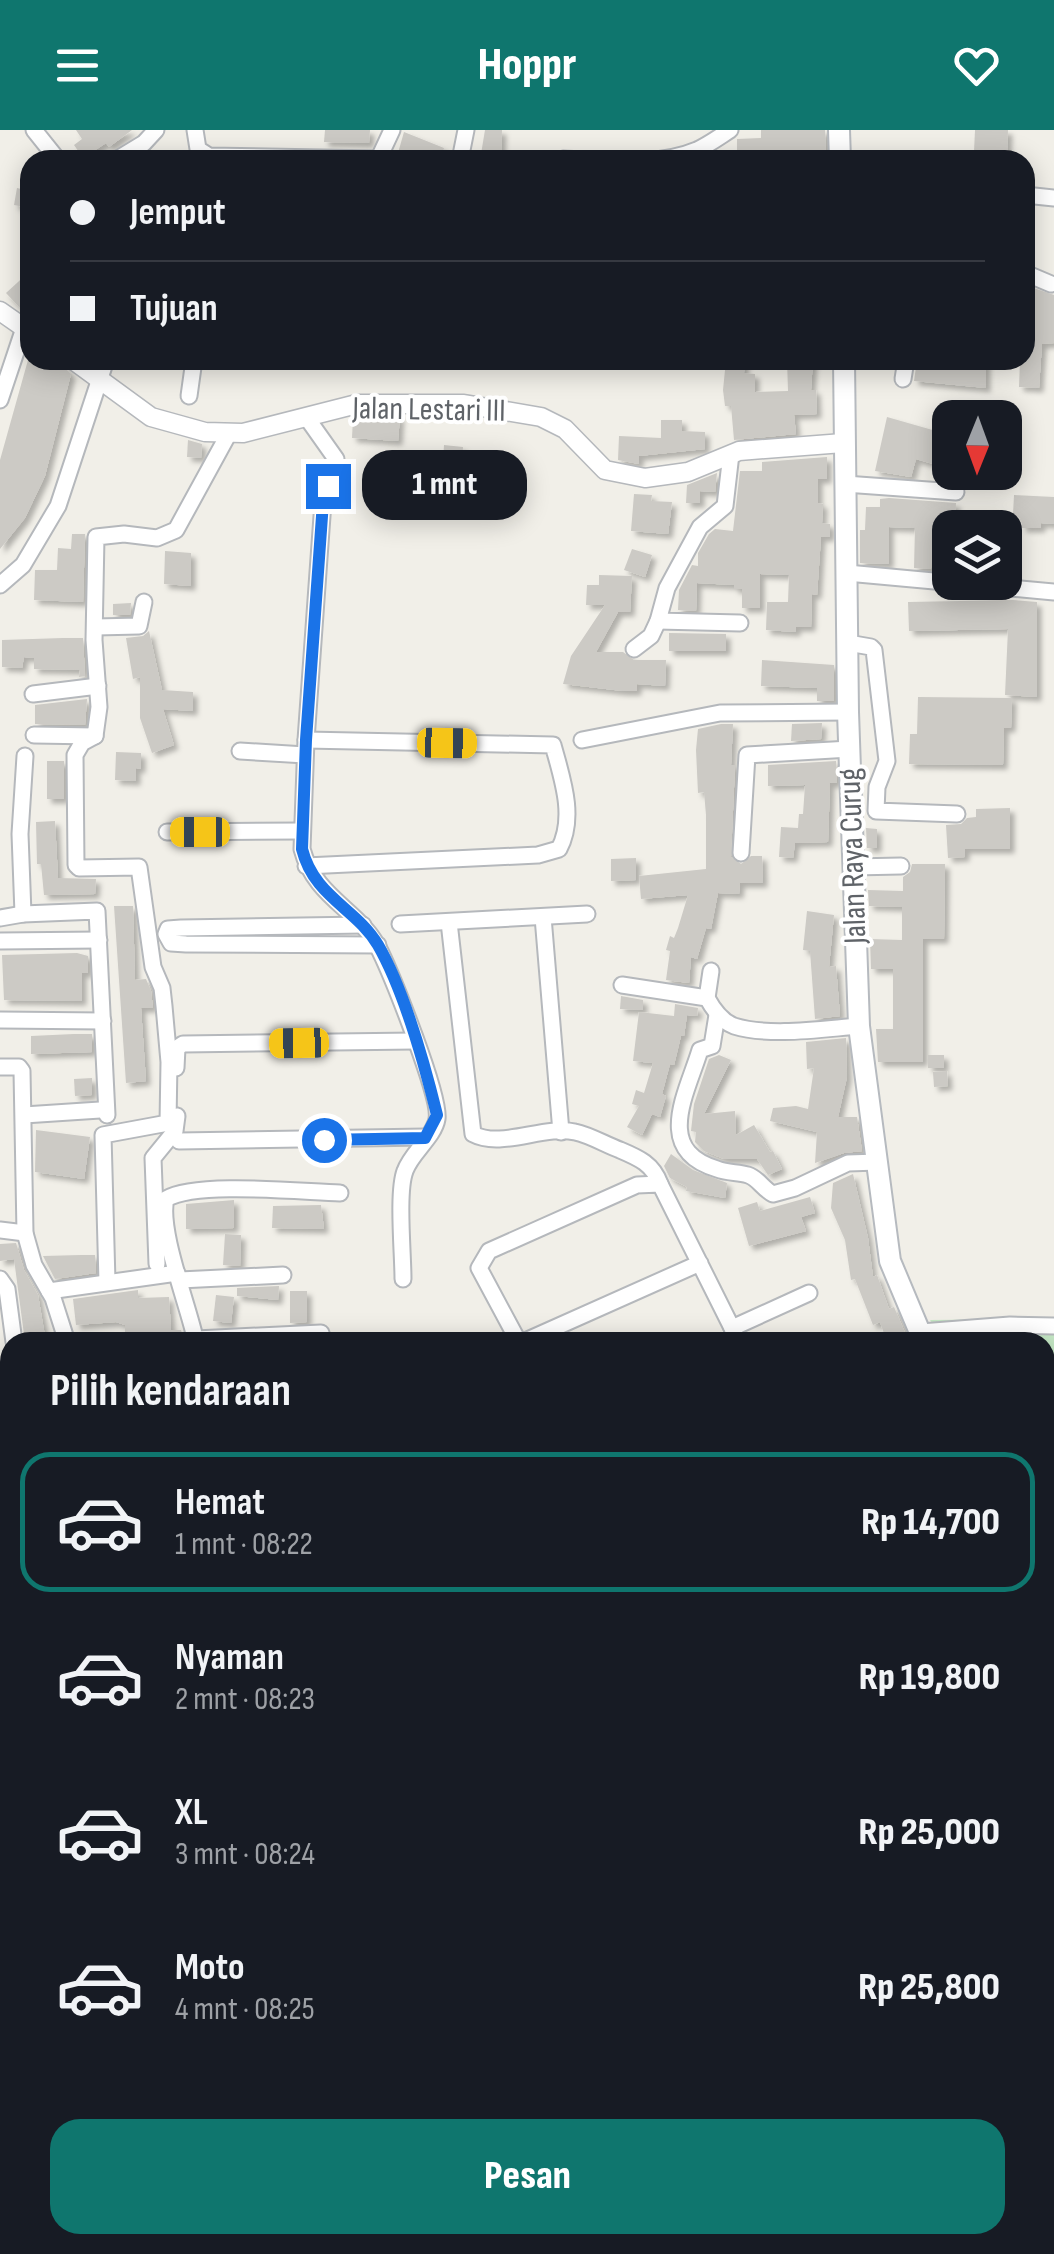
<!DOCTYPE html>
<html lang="id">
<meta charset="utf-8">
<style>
body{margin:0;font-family:"Sofia Sans Condensed",sans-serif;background:#242831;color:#f1f3f6;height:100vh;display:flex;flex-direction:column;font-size:38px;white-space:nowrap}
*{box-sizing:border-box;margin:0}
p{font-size:32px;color:#9ea1a6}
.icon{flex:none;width:55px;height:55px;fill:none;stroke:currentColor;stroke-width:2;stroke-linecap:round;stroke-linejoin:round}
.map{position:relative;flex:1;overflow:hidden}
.sheet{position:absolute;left:0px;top:1202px;width:1055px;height:922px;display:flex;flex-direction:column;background:#171b24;border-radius:30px 30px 0 0;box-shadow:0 5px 25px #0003}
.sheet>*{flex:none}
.top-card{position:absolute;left:20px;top:20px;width:1015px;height:220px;border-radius:30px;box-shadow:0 5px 25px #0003;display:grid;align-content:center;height:220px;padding:0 50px;background:#171b24}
.needle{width:65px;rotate:181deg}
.tools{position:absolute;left:932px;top:270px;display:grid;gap:20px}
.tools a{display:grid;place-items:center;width:90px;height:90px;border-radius:20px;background:#171b24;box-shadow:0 5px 25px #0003;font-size:50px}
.end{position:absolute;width:45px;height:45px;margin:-22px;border:12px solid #1a73e8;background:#fff;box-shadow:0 0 0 5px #fff}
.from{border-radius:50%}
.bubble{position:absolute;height:70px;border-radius:30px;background:#171b24;box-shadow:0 5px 25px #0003;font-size:32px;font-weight:800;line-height:70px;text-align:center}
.car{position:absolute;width:30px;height:60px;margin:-30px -15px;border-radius:12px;box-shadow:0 0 8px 2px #0007;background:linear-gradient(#f5c518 24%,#345 0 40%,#f5c518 0 76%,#345 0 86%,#f5c518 0)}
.top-card b{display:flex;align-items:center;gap:35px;height:95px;font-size:38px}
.top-card b+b{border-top:2px solid #363941}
.top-card i{width:25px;height:25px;background:#f1f3f6}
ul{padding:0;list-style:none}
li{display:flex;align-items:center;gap:30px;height:140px;margin:0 20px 15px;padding:0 30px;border:5px solid transparent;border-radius:30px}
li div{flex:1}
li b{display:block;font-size:38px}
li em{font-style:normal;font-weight:800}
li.selected{border-color:#0f766e}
li>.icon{width:90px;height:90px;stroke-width:1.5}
h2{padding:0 50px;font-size:45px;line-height:120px}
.action{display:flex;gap:20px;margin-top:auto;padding:20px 50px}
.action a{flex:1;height:115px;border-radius:30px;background:#0f766e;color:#fff;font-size:40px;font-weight:800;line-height:115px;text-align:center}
header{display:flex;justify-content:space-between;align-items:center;height:130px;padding:0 50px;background:#0f766e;color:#fff;font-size:45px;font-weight:800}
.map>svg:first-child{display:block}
</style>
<header><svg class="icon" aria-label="menu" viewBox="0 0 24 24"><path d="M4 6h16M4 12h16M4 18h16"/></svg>Hoppr<svg class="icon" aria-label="heart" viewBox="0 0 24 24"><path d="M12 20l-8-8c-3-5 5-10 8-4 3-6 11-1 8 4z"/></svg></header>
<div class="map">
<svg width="1054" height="2124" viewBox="0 0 1054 2124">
<defs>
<filter id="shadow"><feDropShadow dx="4.5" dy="4.5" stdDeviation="2.5" flood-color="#0004"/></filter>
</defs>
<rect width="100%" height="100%" fill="#f1efe8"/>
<path fill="#e0deda" d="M1054 1303V1405H1045V1304Z"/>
<path fill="#c5e8c5" d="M1054 1189V1303L1045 1304V1212H946L930 1190Z"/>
<g fill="#cccac5" filter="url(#shadow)">
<path d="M76 0H132L109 17 106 13 83 28 74 15 82 9Z"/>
<path d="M325 0H370L369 13 324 12Z"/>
<path d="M485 0H502L501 30H480Z"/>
<path d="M761 0H825L826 30H737V9L761 8Z"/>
<path d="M975 0H1008L1007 24 974 22Z"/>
<path d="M404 2 444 18 441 30H422L398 23Z"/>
<path d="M17 58 30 61V78L14 75Z"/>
<path d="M30 141V170L21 179 6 163Z"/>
<path d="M1025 155 1054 165V213L1042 214 1039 258 1019 257 1020 230H1025Z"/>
<path d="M28 230H46L45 233 63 236 71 244 45 346 25 388 0 419V330Z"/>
<path d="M726 230H745L744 243 755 244V262L788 261 787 230H813L811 260H816L817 284 794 285 796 304 734 310 731 276H725L723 260Z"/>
<path d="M917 230 986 231V258L914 251Z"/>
<path d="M400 286 398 311 352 308 353 288Z"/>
<path d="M887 287 950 305V339L916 329 911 347 875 341Z"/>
<path d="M661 290H682V301L705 302V319L639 326V334L618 330 619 306 661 308Z"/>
<path d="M188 310 202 314 201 328 187 327Z"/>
<path d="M444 315 463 317 462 335 443 333Z"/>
<path d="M827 327V349H818V373L823 374 822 393 830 394V407H821L817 465 812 464 811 497H796V502L766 500 767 472H788L789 445 760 444V478H742V459H734V455L697 453 696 481 678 480 679 460 692 435 698 436V423L709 404 715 399 733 401 740 341H762V332Z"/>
<path d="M717 343 715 362 700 361V373H686L687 355Z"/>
<path d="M634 364 652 365 651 371 672 372 668 404 631 401Z"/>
<path d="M1014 365 1054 367V394L1041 393V398H1022L1021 389 1013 384Z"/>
<path d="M889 368 956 373 955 398H950V411L932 410 931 439 914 438 915 398 889 397V434L860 433V400H865L866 377H880V369Z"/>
<path d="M72 404H85L83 472 34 470 35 440H57L58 418 71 419Z"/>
<path d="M632 419 652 425 645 447 624 440Z"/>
<path d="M165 421 191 423V456L164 454Z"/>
<path d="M599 445 632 446 630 482H618L596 522H623L634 530H666L665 556 637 554V561H623L563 554 571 526 605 475H586L587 455H599Z"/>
<path d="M1013 470 1037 472V567L1005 565 1008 499 909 501 908 472Z"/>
<path d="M131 473 130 485H113V474Z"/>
<path d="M149 501 162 560 193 562V581L163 579 174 615 152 623 140 588V547L133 549 126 508 143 506Z"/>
<path d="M669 503 726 504V521H669Z"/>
<path d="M63 508H83L85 546 79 547 80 540 34 539V528L24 527 22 538 2 537V510Z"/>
<path d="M762 530 834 535V571H817V558L761 556Z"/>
<path d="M918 567 1012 568 1011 598H1004L1003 635 909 634 910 604H917Z"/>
<path d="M87 569 85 595 35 594V575Z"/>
<path d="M822 593 821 609 791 611 792 594Z"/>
<path d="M721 594H733L731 635H735L731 727 741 734 751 726H762L763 753H740L739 764 718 763 711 799 706 798 697 829 691 827 689 853 666 850 670 821 666 820 670 806 674 808 678 798 688 765 641 769 639 746 706 739V685L704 662 698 663 696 620 698 599Z"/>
<path d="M116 622 141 623V639L136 638V651L115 650Z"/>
<rect x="47" y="631" width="17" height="38"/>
<path d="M836 631 837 653H830L828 712 795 713 793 728 779 727 781 697 798 698 799 684H803L805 655 768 656V635Z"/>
<path d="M1010 678V719H965V727L948 728 946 695 961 694 967 688 976 687V679Z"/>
<path d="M55 691 58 748 96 749 95 764 44 765 41 734H37L36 692Z"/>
<path d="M866 698 877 699V718H867Z"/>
<path d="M636 728V750L611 751V729Z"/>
<path d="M912 734H945L944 809H923V932H878L876 899H893V839H871L870 809 902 810V777L869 776 868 760 903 761V747L910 742Z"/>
<path d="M114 776H133L135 850 146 849 151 861 153 878H141L146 951 126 953Z"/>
<path d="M807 781 834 785 829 837 836 836 840 886 815 889 810 821 803 820Z"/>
<path d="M77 823 88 826V843H82V871L4 870 2 825Z"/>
<path d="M621 866 643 870V880L620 879Z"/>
<path d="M675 874 698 878 697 886 687 885 684 906H681L674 935 670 934 662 964 666 966 660 987 652 984 642 1005 627 997 639 976 632 974 636 960 644 963 653 933 633 931 639 882 674 886Z"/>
<path d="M74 904H92V922L31 924V906Z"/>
<path d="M846 908 847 947 838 987H857L862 1021 844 1023 815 1033 817 1002 770 991 773 978 796 976 808 979 814 938 807 939 806 912Z"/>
<path d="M719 925 731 930 704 984 735 981 736 1005 754 995 770 1022 773 1021 782 1039 768 1045 757 1029H724L704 1021 695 1012 696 1002 691 1001 694 974 709 929Z"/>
<rect x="928" y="925" width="16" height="13"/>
<path d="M947 941 948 956 934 957 933 942Z"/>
<path d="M92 948V965L75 966 74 949Z"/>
<path d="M36 1000 90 1007 84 1049 35 1042Z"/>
<path d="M671 1024 693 1040 727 1053 725 1068 686 1061 687 1057 670 1048 664 1036Z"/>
<path d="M853 1044 868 1108 873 1147 877 1145 889 1179 894 1177 909 1212H887L880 1192 873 1195 855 1149 851 1150 845 1110 831 1078 833 1053Z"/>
<path d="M810 1067 815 1083 801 1087 806 1101 749 1116 738 1078 757 1072 760 1081Z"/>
<path d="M234 1070V1098L186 1099V1074Z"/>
<path d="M321 1075 324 1099 272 1098 273 1076Z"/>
<path d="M225 1104 241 1105 240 1136 223 1135Z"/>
<path d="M16 1113 24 1140 38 1165 46 1212H25L14 1129 0 1131V1114Z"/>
<path d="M81 1125H95L96 1143 55 1149 43 1126Z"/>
<path d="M279 1156 278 1170 237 1166V1158Z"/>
<path d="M138 1160V1168L169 1167 171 1200H181L185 1212H125V1195L116 1192 76 1195 73 1169Z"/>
<path d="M290 1161H307V1192L290 1193Z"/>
<path d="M216 1165 234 1167 231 1193 213 1191Z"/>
</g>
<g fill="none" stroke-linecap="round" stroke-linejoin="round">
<defs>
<g id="minor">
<path d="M34 0 58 30"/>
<path d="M195 0 198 19 209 26 378 29"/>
<path d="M563 29C605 30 657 37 697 20 708 15 719 7 730 0"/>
<path d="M116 30 144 13 156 0"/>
<path d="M378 30 392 0"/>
<path d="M460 30 466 0"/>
<path d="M1025 65 1054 68"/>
<path d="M1025 143 1051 154"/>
<path d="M903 249 906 230"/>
<path d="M189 266 194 230"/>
<path d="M0 270 24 198"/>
<path d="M307 288 336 329 335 344 323 372 306 610 302 719C315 769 361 780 380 821 392 846 441 967 437 989 434 1007 411 1023 405 1041 397 1062 403 1123 403 1149"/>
<path d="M731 324 725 376 700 397 667 458 658 491 740 493"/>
<path d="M845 354 956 362"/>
<path d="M847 443 1054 462"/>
<path d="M0 455 23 435 58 376 106 230"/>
<path d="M1007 458 1011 395"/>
<path d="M96 497 139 496 144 472"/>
<path d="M848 513 871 517 874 520 887 631 877 657 876 681 957 684"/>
<path d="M634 519 651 506 658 491"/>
<path d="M33 564 98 556"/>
<path d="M34 605 95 606 99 577 94 510 96 407 124 404 157 408 176 400 228 305"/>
<path d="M95 606 82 613 75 625 76 735 79 738 139 737 153 837 162 858 164 876 169 932 168 993 103 1005 107 1152"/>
<path d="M306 610 553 615C562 648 576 687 559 719L538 725 306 736"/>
<path d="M582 610 720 583 848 582"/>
<path d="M240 621 305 625"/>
<path d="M167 702 301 701"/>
<path d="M741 723 747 625 850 619"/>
<path d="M853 737 901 736"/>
<path d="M23 784 20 704 25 626"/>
<path d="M543 787 561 1002"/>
<path d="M0 788 23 784 97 781 107 985"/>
<path d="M449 792 473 1004C501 1019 544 995 575 1002 590 1005 606 1015 620 1020 639 1028 653 1034 660 1054"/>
<path d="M400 794 587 784"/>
<path d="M363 795 181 798 168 799 166 804 171 813 186 814 378 815"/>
<path d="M0 811 99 810"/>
<path d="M622 855 707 868C713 879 721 891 734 896 770 907 821 899 859 896"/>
<path d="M707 868 711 841"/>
<path d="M717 885 712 916 700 920C687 963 653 1020 717 1039 727 1043 738 1042 748 1045 758 1048 763 1059 773 1064L795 1058 848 1033 878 1032"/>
<path d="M0 890 103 891"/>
<path d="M0 937H19L22 941 25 1103 34 1135 53 1168 67 1212"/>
<path d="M176 938 177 918 183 914 415 911"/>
<path d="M24 985 100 980"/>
<path d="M179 1011 425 1007"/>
<path d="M0 1100 25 1103"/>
<path d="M700 1133 523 1212 516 1207 479 1138 489 1121 637 1055 660 1054 739 1212"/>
<path d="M157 1134 153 1028 175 1001 177 986"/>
<path d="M0 1149 7 1159 14 1212"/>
<path d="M180 1150 283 1145"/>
<path d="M49 1161 177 1143"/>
<path d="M732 1198 809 1163"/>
<path d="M921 1202 1010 1195 1054 1196"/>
<path d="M196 1209 321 1203 323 1212"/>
<path d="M196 1212C189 1177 158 1100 166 1069 196 1051 302 1062 340 1063"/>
<path d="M0 1276 10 1275"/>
<path d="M1045 1305H1054"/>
<path d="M0 1488 10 1487"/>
<path d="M0 1517 10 1516"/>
<path d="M1045 1521H1054"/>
<path d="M0 1599 10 1597"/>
<path d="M1045 1610 1054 1609"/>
<path d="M0 1630 10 1629"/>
<path d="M1045 1682 1054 1681"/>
<path d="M1045 1905 1054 1907"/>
<path d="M1045 1984 1054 1985"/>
<path d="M0 2005H10"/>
<path d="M1045 2065H1054"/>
<path d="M80 2115V2124"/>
<path d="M374 2115 391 2121"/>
<path d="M494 2115 518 2124"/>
<path d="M177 2124 179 2115"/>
<path d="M318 2124 320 2115"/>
<path d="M634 2124 636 2115"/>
<path d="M985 2124 988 2115"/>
</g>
<g id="tertiary">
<path d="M0 181 30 202"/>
<path d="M73 230 151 287 205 302 243 303 357 274H464L541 287 565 299 605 340 645 348 688 342 739 321 843 313"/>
</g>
<g id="secondary">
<path d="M839 0 840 30"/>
<path d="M844 230 848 582 859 896 890 1131 924 1212"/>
<path d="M1045 1760 1054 1793"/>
</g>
</defs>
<use href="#minor" stroke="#b5b8bc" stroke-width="19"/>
<use href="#tertiary" stroke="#b5b8bc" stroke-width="21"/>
<use href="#secondary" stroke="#b6babf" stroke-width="24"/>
<use href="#minor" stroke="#fff" stroke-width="15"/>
<use href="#tertiary" stroke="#fff" stroke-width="18"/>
<use href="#secondary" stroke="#fff" stroke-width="20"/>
</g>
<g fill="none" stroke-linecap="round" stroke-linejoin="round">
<path stroke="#1a73e8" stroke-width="12" d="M324 1010 425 1008 437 985C424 932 405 862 378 815 356 778 314 767 302 719L306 610 323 372 328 356"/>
</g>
<g text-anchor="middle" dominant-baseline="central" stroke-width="8" stroke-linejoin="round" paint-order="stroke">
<g font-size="32" fill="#5f6368" stroke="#fff">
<text transform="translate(429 280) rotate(1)">Jalan Lestari III</text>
<text transform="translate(853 726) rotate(-92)">Jalan Raya Curug</text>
</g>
</g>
</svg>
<div class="tools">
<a><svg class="needle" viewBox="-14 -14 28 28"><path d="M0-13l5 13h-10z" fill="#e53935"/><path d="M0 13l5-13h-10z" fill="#9ea1a6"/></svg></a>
<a><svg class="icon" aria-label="layers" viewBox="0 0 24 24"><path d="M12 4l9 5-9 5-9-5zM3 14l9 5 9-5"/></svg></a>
</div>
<i class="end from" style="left:324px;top:1010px"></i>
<i class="end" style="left:328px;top:356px"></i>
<div class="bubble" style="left:362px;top:320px;width:165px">1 mnt</div>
<i class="car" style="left:447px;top:613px;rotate:91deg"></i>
<i class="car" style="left:200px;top:702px;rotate:270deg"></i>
<i class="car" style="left:299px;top:913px;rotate:269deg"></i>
<div class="top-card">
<b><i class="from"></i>Jemput</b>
<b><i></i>Tujuan</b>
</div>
<section class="sheet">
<h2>Pilih kendaraan</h2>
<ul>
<li class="selected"><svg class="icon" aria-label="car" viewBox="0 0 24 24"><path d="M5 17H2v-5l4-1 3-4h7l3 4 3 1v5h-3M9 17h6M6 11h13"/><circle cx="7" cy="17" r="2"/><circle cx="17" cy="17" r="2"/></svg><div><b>Hemat</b><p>1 mnt · 08:22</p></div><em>Rp 14,700</em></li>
<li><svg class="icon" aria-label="car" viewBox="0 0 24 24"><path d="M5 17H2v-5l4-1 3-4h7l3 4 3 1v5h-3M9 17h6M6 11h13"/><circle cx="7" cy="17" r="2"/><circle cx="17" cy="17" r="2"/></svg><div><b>Nyaman</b><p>2 mnt · 08:23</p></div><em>Rp 19,800</em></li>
<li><svg class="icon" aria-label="car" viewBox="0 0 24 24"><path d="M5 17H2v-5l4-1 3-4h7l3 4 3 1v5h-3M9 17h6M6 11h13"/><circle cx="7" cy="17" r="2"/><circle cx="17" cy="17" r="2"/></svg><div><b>XL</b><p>3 mnt · 08:24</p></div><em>Rp 25,000</em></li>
<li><svg class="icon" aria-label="car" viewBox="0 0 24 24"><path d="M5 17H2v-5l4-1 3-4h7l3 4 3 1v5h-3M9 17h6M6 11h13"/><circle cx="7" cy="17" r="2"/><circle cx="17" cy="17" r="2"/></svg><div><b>Moto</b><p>4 mnt · 08:25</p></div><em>Rp 25,800</em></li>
</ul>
<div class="action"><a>Pesan</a></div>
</section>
</div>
